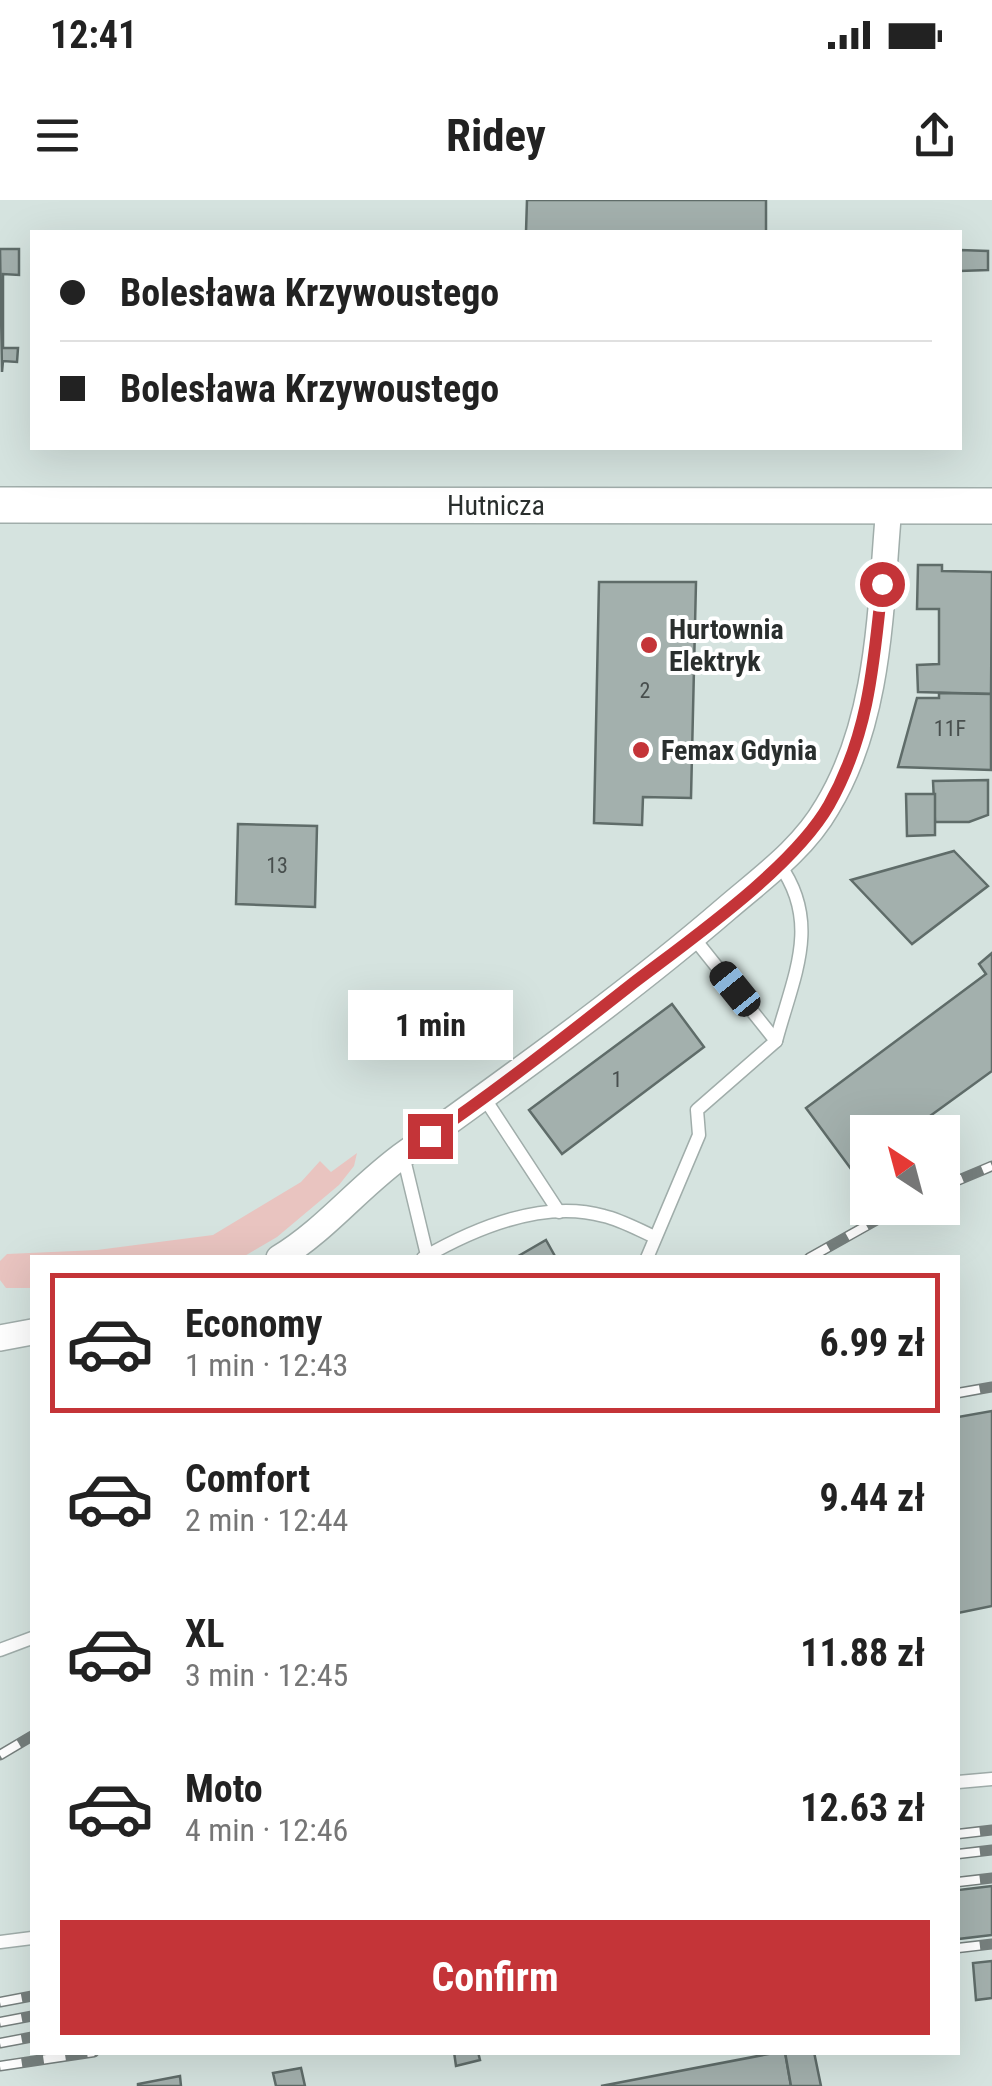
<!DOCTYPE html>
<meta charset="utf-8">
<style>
body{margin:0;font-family:"Roboto Condensed",sans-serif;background:#f6f6f6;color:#222;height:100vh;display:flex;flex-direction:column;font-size:38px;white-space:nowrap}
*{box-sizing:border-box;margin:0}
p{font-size:32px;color:#767676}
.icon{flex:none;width:55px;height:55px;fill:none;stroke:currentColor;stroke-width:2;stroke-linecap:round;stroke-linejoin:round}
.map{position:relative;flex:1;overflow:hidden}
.sheet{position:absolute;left:30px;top:1055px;width:930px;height:800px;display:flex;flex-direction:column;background:#fff;border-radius:0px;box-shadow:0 10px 40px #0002}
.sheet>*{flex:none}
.guide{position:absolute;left:30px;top:30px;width:932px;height:220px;border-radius:0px;box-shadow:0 10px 40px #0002;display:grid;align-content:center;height:220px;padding:0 30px;background:#fff}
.needle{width:65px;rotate:324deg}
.controls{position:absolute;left:850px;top:915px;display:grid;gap:20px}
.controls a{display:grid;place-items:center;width:110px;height:110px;border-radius:0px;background:#fff;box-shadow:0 10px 40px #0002;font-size:50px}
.end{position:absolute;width:45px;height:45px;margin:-22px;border:12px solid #c43438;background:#fff;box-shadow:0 0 0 5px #fff}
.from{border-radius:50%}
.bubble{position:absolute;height:70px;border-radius:0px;background:#fff;box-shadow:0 10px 40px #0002;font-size:32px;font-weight:700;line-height:70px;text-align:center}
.car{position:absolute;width:30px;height:60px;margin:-30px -15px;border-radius:12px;box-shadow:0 0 8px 2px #0007;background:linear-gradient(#222 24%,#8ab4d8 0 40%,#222 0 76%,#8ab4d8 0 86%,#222 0)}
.guide b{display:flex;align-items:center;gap:35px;height:95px;font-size:38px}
.guide b+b{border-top:2px solid #e0e0e0}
.guide i{width:25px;height:25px;background:#222}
ul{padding:18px 0 0;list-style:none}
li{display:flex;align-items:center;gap:30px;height:140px;margin:0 20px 15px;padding:0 10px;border:5px solid transparent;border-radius:0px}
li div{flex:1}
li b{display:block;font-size:38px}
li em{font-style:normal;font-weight:700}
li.active{border-color:#c43438}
li>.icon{width:90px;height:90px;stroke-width:1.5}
.cta{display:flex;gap:20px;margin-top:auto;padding:20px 30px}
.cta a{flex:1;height:115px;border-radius:0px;background:#c43438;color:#fff;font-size:40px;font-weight:700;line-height:115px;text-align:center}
.status{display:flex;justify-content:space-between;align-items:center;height:70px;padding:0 50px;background:#fff;direction:ltr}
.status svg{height:28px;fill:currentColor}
header{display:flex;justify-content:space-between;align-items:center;height:130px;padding:0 30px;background:#fff;font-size:45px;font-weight:700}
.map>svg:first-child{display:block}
</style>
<div class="status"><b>12:41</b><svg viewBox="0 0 49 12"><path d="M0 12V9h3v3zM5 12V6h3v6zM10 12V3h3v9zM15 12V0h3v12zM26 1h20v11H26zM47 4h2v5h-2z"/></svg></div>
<header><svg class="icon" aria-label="menu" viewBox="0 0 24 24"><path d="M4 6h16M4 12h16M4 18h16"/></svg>Ridey<svg class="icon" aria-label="share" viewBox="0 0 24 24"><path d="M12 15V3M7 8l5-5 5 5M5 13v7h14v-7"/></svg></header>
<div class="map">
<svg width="992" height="1886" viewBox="0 0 992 1886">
<rect width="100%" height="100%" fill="#d5e3df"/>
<path fill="#e9c4c0" d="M357 953 354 966 339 985 277 1037 243 1057 32 1058V1088H6L0 1080V1061L7 1054 97 1050 213 1035 301 982 320 961 331 972Z"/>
<g fill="#a3b0ad" stroke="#5f6c69" stroke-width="2.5">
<path d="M527 0H766V32H526Z"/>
<path d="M0 49H19V75L3 74V148H18L17 162 3 161 2 172Z"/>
<path d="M960 50 988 51V70L960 71Z"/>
<path d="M918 365H942V371L992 372 991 494 918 492 917 465 939 464V409H917Z"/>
<path d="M599 382H696L691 598 643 597 642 625 594 623Z"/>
<path d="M939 493 991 494V570L898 567 917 498H939Z"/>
<path d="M988 580V615L969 622H935L933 581Z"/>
<path d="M906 594H935V635L907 636Z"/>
<path d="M238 624 317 626 315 707 236 704Z"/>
<path d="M954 651 988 686 912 744 851 680Z"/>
<path d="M992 753V871L908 932H868V963L854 973 806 908 986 774 979 764Z"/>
<path d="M672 804 704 847 562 954 529 910Z"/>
<path d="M546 1040 556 1058H515Z"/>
<path d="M992 1211V1406L958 1413V1217Z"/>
<path d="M992 1686V1735L958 1739V1690Z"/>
<path d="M992 1761V1798L976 1800 973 1763Z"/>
<path d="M454 1852H478L480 1860 456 1866Z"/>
<path d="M779 1852H785L791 1886H601Z"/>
<path d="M785 1852H814L821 1886H791Z"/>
<path d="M301 1868 305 1886H276L273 1873Z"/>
<path d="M180 1876 181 1886H138V1884Z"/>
</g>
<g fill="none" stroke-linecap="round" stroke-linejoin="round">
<defs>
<g id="service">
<path d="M776 841C793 777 822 723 779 664"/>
<path d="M485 899 559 1012"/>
<path d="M403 955 427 1055"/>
<path d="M423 1058C475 1028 543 999 604 1016 621 1020 639 1030 655 1037"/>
<path d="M647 1058 699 935 697 910 776 841 693 737"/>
<path d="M0 1450 32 1438"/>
<path d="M958 1582 992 1579"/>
<path d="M0 1742 32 1738"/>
</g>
<g id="minor">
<path d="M279 1058C327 1029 361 984 407 952 515 874 625 796 726 709 762 678 803 649 827 607 881 518 880 407 889 306"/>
<path d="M0 1138 32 1132"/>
</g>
<path id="secondary" d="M0 305 992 306"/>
</defs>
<use href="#service" stroke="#a0adaa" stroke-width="15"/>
<use href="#minor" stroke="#a0adaa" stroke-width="28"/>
<use href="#secondary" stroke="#a0adaa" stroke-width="38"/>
<use href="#service" stroke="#fff" stroke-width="12"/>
<use href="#minor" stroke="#fff" stroke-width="25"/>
<use href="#secondary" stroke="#fff" stroke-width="35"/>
<defs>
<g id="rail">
<path d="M942 987 992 966"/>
<path d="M809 1058 898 1008"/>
<path d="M958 1193 992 1187"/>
<path d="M0 1555 32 1536"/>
<path d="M958 1634 992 1630"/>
<path d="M958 1654 992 1650"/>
<path d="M958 1682 992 1678"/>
<path d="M958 1748 992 1744"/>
<path d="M0 1802 32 1796"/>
<path d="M0 1822 32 1816"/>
<path d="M0 1843 32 1837"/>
<path d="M0 1866 94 1852"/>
</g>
</defs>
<use href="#rail" stroke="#767f7d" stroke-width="11"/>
<use href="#rail" stroke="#fff" stroke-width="8" stroke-dasharray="22" stroke-linecap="butt"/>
</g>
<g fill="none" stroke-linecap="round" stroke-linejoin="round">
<path stroke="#c43438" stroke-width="12" d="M430 936C500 888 566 836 632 784 691 739 793 668 829 605 869 534 874 462 882 384"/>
</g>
<g fill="#c43438" stroke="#fff" stroke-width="4">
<circle cx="649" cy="445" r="10"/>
<circle cx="641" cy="550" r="10"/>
</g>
<g text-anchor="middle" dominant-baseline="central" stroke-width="8" stroke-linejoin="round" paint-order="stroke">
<g font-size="22" fill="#484f4e">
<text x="645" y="490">2</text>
<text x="950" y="528">11F</text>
<text x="277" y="665">13</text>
<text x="617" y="879">1</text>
</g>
<g font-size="28" fill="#2a2f2e" stroke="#fff">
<text x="496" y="305">Hutnicza</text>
</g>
<g font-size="28" font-weight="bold" fill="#2a2f2e" stroke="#fff" text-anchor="start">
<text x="669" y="429">Hurtownia<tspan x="669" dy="32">Elektryk</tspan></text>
<text x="661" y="550">Femax Gdynia</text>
</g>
</g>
</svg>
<div class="controls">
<a><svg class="needle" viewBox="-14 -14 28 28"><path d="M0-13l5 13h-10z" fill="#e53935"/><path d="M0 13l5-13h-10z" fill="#767676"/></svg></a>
</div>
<i class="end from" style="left:882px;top:384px"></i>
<i class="end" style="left:430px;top:936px"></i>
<div class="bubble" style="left:348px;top:790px;width:165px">1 min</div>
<i class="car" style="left:735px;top:789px;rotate:321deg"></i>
<div class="guide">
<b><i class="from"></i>Bolesława Krzywoustego</b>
<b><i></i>Bolesława Krzywoustego</b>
</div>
<section class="sheet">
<ul>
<li class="active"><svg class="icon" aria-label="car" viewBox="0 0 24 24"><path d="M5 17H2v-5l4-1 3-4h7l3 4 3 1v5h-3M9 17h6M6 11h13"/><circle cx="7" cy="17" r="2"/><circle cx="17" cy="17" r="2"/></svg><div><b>Economy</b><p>1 min · 12:43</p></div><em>6.99 zł</em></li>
<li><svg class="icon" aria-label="car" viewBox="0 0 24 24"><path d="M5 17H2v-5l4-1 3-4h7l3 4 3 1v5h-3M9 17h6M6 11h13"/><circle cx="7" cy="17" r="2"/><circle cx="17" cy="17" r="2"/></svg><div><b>Comfort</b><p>2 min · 12:44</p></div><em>9.44 zł</em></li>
<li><svg class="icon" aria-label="car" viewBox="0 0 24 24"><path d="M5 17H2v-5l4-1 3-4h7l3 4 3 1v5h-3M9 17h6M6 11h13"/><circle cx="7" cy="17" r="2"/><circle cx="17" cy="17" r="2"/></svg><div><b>XL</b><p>3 min · 12:45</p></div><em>11.88 zł</em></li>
<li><svg class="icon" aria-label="car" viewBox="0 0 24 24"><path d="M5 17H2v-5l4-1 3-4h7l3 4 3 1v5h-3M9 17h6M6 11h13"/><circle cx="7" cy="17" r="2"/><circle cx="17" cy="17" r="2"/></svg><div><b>Moto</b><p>4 min · 12:46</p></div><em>12.63 zł</em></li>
</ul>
<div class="cta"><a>Confirm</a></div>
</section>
</div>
